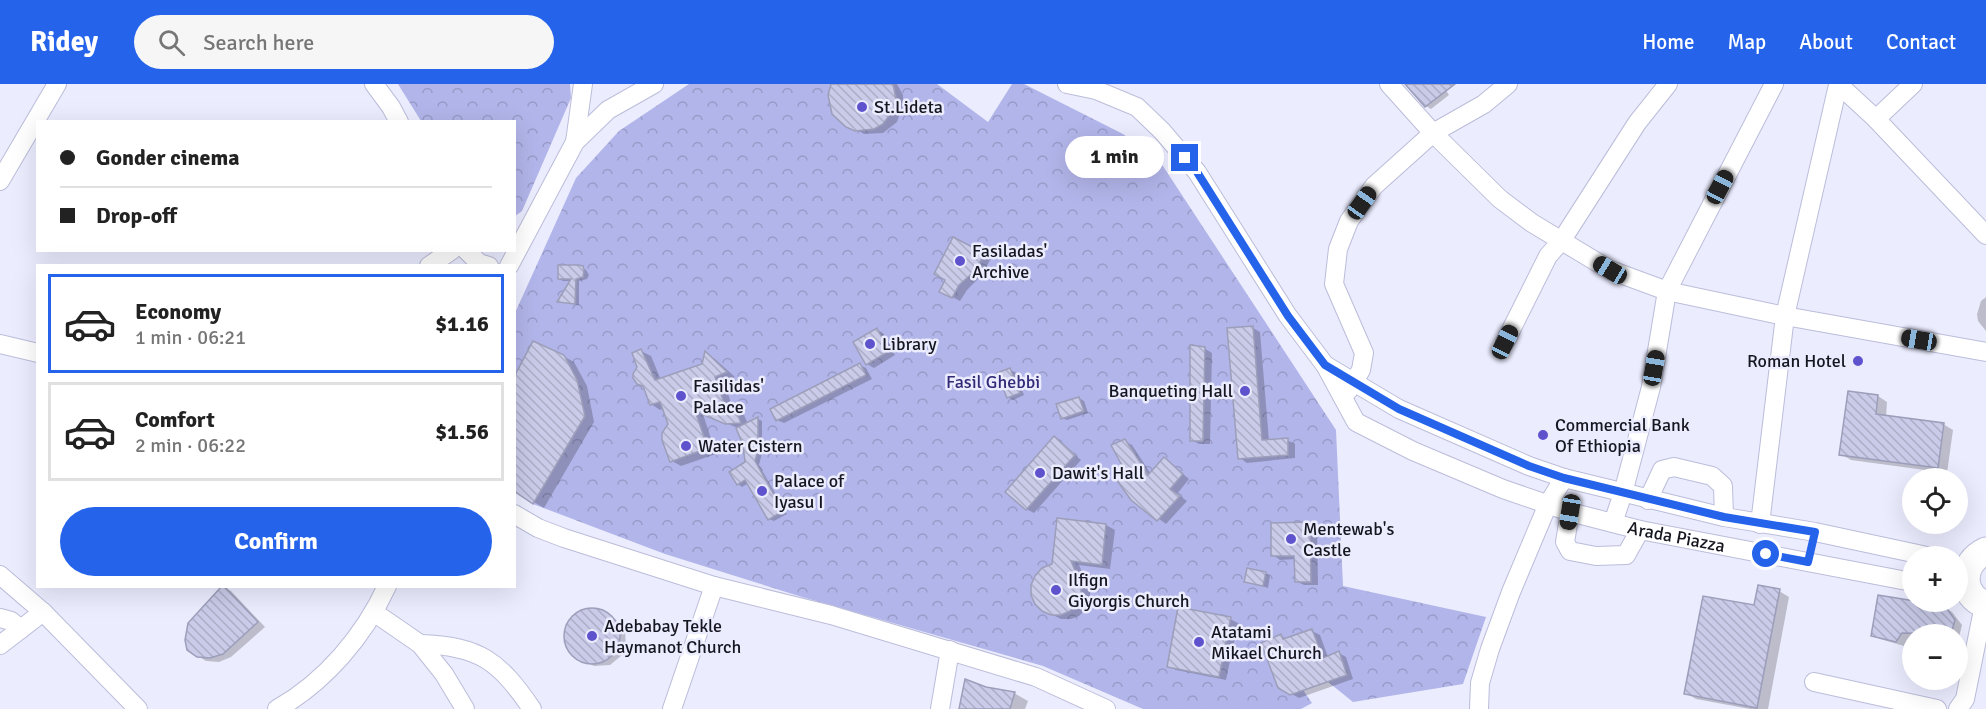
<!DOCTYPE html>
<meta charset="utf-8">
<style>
body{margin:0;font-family:Signika,sans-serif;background:#f6f6f6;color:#222;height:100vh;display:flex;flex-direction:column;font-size:22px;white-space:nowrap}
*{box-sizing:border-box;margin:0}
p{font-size:20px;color:#767676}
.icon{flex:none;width:33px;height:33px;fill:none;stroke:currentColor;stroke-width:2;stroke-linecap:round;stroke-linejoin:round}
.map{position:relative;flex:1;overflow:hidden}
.panel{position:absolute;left:36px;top:180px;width:480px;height:324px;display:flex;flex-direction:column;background:#fff;border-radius:0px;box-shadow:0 6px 24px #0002}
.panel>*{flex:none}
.banner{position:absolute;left:36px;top:36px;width:480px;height:132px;border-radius:0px;box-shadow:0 6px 24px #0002;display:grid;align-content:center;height:132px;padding:0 24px;background:#fff}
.buttons{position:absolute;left:1902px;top:384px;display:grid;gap:12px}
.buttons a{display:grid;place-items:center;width:66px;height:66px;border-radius:50%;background:#fff;box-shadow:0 6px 24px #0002;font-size:30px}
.end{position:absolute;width:27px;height:27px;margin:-14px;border:8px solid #2563eb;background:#fff;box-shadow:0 0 0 3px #fff}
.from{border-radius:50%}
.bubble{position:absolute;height:42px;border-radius:21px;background:#fff;box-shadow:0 6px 24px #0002;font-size:20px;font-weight:800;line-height:42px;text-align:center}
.car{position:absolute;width:18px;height:36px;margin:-18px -9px;border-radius:8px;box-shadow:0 0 4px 2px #0007;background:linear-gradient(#222 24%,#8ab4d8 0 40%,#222 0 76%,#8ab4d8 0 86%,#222 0)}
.banner b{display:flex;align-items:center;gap:21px;height:57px;font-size:22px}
.banner b+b{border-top:2px solid #e0e0e0}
.banner i{width:15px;height:15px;background:#222}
ul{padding:10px 0 0;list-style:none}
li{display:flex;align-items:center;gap:18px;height:99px;margin:0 12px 9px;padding:0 12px;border:3px solid #e0e0e0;border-radius:0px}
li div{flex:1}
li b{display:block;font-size:22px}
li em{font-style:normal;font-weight:800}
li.active{border-color:#2563eb}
li>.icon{width:54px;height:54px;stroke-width:1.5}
.primary-button{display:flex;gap:12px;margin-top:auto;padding:12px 24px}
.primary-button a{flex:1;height:69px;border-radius:36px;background:#2563eb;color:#fff;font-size:24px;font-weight:800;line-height:69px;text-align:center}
header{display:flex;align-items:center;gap:36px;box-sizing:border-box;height:84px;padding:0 30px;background:#2563eb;color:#fff}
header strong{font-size:28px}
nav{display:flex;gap:33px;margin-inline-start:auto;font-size:21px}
.search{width:420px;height:54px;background:#f6f6f6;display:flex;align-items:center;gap:15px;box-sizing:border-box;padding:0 21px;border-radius:33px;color:#767676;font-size:22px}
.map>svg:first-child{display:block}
</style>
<header>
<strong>Ridey</strong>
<div class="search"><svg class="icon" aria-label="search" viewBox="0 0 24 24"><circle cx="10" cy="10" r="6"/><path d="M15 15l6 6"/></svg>Search here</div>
<nav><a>Home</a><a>Map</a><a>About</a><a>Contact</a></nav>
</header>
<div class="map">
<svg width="1986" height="625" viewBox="0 0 1986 625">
<defs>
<pattern id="park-crowns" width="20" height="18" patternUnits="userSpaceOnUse" patternTransform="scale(1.5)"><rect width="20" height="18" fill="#b2b5e9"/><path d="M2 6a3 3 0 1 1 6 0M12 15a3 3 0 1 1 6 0" fill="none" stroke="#989bc8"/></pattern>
<pattern id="building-back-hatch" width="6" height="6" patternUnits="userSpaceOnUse" patternTransform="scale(1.5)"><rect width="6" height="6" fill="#c9cbe8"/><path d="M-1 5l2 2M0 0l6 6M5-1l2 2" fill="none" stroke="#acaec7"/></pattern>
</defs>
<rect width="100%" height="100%" fill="#ebecfe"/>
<g fill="url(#park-crowns)">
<path d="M398 0H570L571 14 522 127 515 132 514 38 421 37Z"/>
<path d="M689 0H937L988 38 1012 0H1024L1123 50 1159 76 1336 346 1343 502 1486 533 1463 600 1353 618 1327 597 1303 606 1312 619 1301 625H1143L1043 582 802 513 665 470 533 420 515 407 514 231 534 187 576 94 619 47Z"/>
</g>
<g fill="#0003">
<path d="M833 0H897L903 11V20L897 38 883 49 864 50 840 36Z"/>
<path d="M1408 0H1442L1449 11 1431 25 1426 22Z"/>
<path d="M983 170 991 174 983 190 967 206 960 217 941 207 947 196Z"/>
<path d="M582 183 586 186 589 191 587 195 579 197V221L559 218 572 197H563L559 195Z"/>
<path d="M1986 213V247L1978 237 1977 230 1981 217Z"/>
<path d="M1253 244 1260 248 1269 357 1287 356 1295 360V374L1247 379 1240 374Z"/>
<path d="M877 246 884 250 895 271 874 284 867 280Z"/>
<path d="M1204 264 1212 269 1210 360H1199L1192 356Z"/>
<path d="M641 267 651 272 661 296 703 281 706 270 715 275 735 293 724 298 733 325 744 331 748 340 758 335 762 337V369L759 381 787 430 774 437 769 435 749 399 742 403 738 400 747 379 744 360 738 344 703 330 716 370 681 382 672 377 670 340 664 324 660 326 651 320 645 303 638 299Z"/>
<path d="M563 272 574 278 587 302 594 338 544 424 522 411Z"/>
<path d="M860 281 866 284 872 295 784 339 777 336Z"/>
<path d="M1010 286 1015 289 1024 311 1013 316 1008 313Z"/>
<path d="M1878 312 1887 318 1886 333 1943 340 1953 346 1947 389 1851 376 1841 370Z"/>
<path d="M1079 314 1084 317 1088 329 1067 336 1062 334Z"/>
<path d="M1054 354 1081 376 1034 429 1026 425Z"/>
<path d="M1124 357 1132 361 1151 390 1171 380 1189 395 1177 410 1187 417 1166 440 1132 415Z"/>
<path d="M1058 435 1106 441 1115 446 1110 485 1079 481 1090 507V516L1086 525 1079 532 1071 535H1061L1043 526 1053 481Z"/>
<path d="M1310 440 1317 444 1318 501H1304L1296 497V475L1280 476 1273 471Z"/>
<path d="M1265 489 1270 492 1268 504 1245 497Z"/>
<path d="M223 503 231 507 265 543 231 573 219 578 206 577 198 572Z"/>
<path d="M1779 507 1789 513 1768 625H1750L1696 615 1686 609 1755 523Z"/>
<path d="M1944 523 1952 528 1962 541 1958 557V550H1921L1925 531 1904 562 1880 555 1872 551Z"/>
<path d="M591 526 599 527 615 535 625 547 626 564 622 571 610 581 594 582 585 577 572 568 566 553 567 545 576 531Z"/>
<path d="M1230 535 1238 539 1226 596 1176 586 1168 582Z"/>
<path d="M1312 547 1320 551 1328 573 1339 569 1346 573 1353 595 1299 614 1279 603 1281 552 1287 555Z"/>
<path d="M986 604 1014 609 1028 617 1025 625H963Z"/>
</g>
<g fill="url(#building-back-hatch)" stroke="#9c9eba" stroke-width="1.5">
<path d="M831 0H893L896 15 894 25 883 40 874 45 855 47 846 43 832 30 828 11Z"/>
<path d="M1405 0H1455L1425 23Z"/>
<path d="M953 153 984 169 976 186 959 201 952 214 939 208 945 196 934 190Z"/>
<path d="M558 181H578L583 182 584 186 583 193 576 195 575 220 557 218 571 195H558Z"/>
<path d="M1253 242 1262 356 1288 354V371L1238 375 1227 244Z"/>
<path d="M877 244 889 267 866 281 853 258Z"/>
<path d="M533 257 564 271 577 296 585 332 533 420 514 407V293Z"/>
<path d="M1190 261 1205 263 1203 357H1190Z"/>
<path d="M641 265 655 296 702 280 705 267 727 288 715 293 724 319 735 324 741 339 725 340 695 327 708 364 670 378 662 356V349L668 340 660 318 650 321 643 302 637 300 633 294V290L637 283 632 269Z"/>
<path d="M860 279 866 291 776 337 770 325Z"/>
<path d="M1010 284 1020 309 1007 314 997 289Z"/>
<path d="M1848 307 1878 311 1876 330 1944 339 1938 384 1839 371Z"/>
<path d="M1079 313 1084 327 1061 335 1056 320Z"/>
<path d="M758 333V366L755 377 783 427 768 436 745 396 737 401 729 388 745 378 743 361 736 344Z"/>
<path d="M1054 352 1075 371 1026 426 1005 408Z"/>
<path d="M1125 355 1148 391 1164 373 1183 390 1170 405 1180 412 1157 437 1131 416 1116 395 1125 387 1111 361Z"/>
<path d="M1057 434 1106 440 1102 481 1071 477 1081 501V511L1077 520 1070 527 1061 531H1051L1042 527 1035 520 1031 511V501L1035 492 1042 484 1052 480Z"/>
<path d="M1310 438 1311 498H1295L1294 472H1271V439Z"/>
<path d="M1247 484 1266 488 1263 502 1244 498Z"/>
<path d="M1758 501 1780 505 1757 624 1684 610 1703 512 1754 521Z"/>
<path d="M222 502H224L258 538 223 570 210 574 197 573 187 566 185 556 188 539Z"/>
<path d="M1878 511 1945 522 1955 536 1951 550 1902 549 1896 558 1871 552Z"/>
<path d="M1178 523 1231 533 1219 593 1167 583Z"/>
<circle cx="592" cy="552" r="28"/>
<path d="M1312 545 1323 574 1339 567 1347 591 1290 611 1278 604 1261 559 1281 550 1283 555Z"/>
<path d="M965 595 986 603 1015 608 1010 625H959Z"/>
</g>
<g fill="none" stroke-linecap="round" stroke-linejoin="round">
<defs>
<g id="minor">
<path d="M374 0 391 23 399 38"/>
<path id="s1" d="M1067 0 1096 6 1137 23 1162 47 1197 88 1288 232 1325 281 1356 338 1413 367 1503 405 1570 428 1640 446 1912 498"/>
<path d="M1389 0 1433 49 1500 115 1532 139 1610 186 1667 207 1785 232 1986 268"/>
<path d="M1838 0 1876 35 1986 151"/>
<path d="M1876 35 1913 0"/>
<path d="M575 58 583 0"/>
<path d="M0 97 57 0"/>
<path d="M466 166 479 179 489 182"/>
<path d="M429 182 452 166"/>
<path d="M509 182 575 58 608 26 654 0"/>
<path d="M1505 258 1548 172 1562 156 1637 39 1668 0"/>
<path d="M0 260 38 269"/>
<path d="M1325 281 1399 325 1529 382 1564 394 1724 433 1815 448 1927 472"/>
<path d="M1348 307 1361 286 1364 269 1334 200 1338 165 1349 137 1374 102 1433 49 1484 20 1508 0"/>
<path d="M1648 416 1662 386 1674 383 1712 392 1723 402 1724 433"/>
<path d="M1570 428 1565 458 1570 467 1596 472 1626 471 1640 446"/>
<path d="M514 430 538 444 564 454 714 502 831 531 1036 593 1106 625"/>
<path d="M1613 439 1623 409 1651 303 1667 207 1774 0"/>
<path d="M1760 440 1785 232 1838 1"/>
<path d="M0 491 43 528 138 625"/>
<path d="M375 529 420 560 444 590 465 625"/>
<path d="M0 534 11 537 21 545"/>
<path d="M420 560C480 562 499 577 532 625"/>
<path d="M0 561 43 528"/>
<path d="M1814 598 1937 625"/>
<path d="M277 625C325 598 364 552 387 502"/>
<path d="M672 625 714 502"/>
<path d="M940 625 950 566"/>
<path d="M1479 625 1480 599 1490 565 1511 508 1548 420 1564 394"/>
<path d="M1958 625 1965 615 1984 521"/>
</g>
<path id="highway" d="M1986 467C1960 479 1959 511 1986 521"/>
</defs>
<use href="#minor" stroke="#bbbdda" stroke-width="20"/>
<use href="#highway" stroke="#bbbdda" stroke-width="29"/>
<use href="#minor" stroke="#fff" stroke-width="18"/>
<use href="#highway" stroke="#fff" stroke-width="27"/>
</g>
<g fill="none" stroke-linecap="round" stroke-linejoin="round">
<path stroke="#2563eb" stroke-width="8" d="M1185 74 1197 88 1288 232 1325 281 1399 325 1529 382 1564 394 1724 433 1815 448 1808 478 1766 470"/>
</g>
<g fill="#5e53cc" stroke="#ebecfe" stroke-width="2">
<circle cx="862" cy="23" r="6"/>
<circle cx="960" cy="177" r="6"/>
<circle cx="870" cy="260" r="6"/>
<circle cx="1858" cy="277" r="6"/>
<circle cx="1245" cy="307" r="6"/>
<circle cx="681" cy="312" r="6"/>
<circle cx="1543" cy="351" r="6"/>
<circle cx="686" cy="362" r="6"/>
<circle cx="1040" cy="389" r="6"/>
<circle cx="762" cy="407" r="6"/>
<circle cx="1291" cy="455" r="6"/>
<circle cx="1056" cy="506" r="6"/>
<circle cx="592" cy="552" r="6"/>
<circle cx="1199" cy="558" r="6"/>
</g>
<g text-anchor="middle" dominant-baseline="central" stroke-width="5" stroke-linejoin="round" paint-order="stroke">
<g font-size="18" fill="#161621" stroke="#ebecfe" text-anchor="start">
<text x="874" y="23">St.Lideta</text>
<text x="972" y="167">Fasiladas'<tspan x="972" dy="21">Archive</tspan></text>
<text x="882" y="260">Library</text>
<text x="1846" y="277" text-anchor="end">Roman Hotel</text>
<text x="693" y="302">Fasilidas'<tspan x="693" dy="21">Palace</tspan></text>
<text x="1233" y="307" text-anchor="end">Banqueting Hall</text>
<text x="1555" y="341">Commercial Bank<tspan x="1555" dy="21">Of Ethiopia</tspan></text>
<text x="698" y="362">Water Cistern</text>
<text x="1052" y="389">Dawit's Hall</text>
<text x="774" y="397">Palace of<tspan x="774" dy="21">Iyasu I</tspan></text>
<text x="1303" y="445">Mentewab's<tspan x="1303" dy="21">Castle</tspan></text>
<text x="1068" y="496">Ilfign<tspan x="1068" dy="21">Giyorgis Church</tspan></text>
<text x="604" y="542">Adebabay Tekle<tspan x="604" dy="21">Haymanot Church</tspan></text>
<text x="1211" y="548">Atatami<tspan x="1211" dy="21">Mikael Church</tspan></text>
</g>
<g font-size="18" fill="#322a77" stroke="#ebecfe">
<text x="993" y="298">Fasil Ghebbi</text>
</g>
<g font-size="18" fill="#161621" stroke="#ebecfe">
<text stroke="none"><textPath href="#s1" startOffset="801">Arada Piazza</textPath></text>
</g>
</g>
</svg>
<div class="buttons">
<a><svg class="icon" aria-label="locate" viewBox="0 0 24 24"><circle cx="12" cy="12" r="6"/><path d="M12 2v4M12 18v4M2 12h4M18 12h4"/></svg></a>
<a>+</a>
<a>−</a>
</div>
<i class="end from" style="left:1766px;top:470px"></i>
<i class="end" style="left:1185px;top:74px"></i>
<div class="bubble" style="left:1065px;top:52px;width:99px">1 min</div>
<i class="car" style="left:1720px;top:103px;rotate:28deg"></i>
<i class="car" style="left:1362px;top:119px;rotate:35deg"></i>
<i class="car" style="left:1610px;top:186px;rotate:301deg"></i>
<i class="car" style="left:1919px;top:256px;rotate:280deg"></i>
<i class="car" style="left:1505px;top:258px;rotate:26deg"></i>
<i class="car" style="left:1654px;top:284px;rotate:10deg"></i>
<i class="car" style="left:1570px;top:428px;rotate:189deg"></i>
<div class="banner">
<b><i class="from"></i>Gonder cinema</b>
<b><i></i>Drop-off</b>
</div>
<section class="panel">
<ul>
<li class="active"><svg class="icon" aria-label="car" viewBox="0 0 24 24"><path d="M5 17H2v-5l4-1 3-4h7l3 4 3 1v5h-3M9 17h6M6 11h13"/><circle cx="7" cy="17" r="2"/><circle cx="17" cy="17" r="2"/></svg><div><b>Economy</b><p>1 min · 06:21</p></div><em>$1.16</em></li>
<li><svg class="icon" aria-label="car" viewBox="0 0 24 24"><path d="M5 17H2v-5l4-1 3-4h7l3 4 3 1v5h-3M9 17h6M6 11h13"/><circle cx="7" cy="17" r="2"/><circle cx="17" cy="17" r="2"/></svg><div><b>Comfort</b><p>2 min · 06:22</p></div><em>$1.56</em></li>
</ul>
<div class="primary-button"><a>Confirm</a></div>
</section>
</div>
